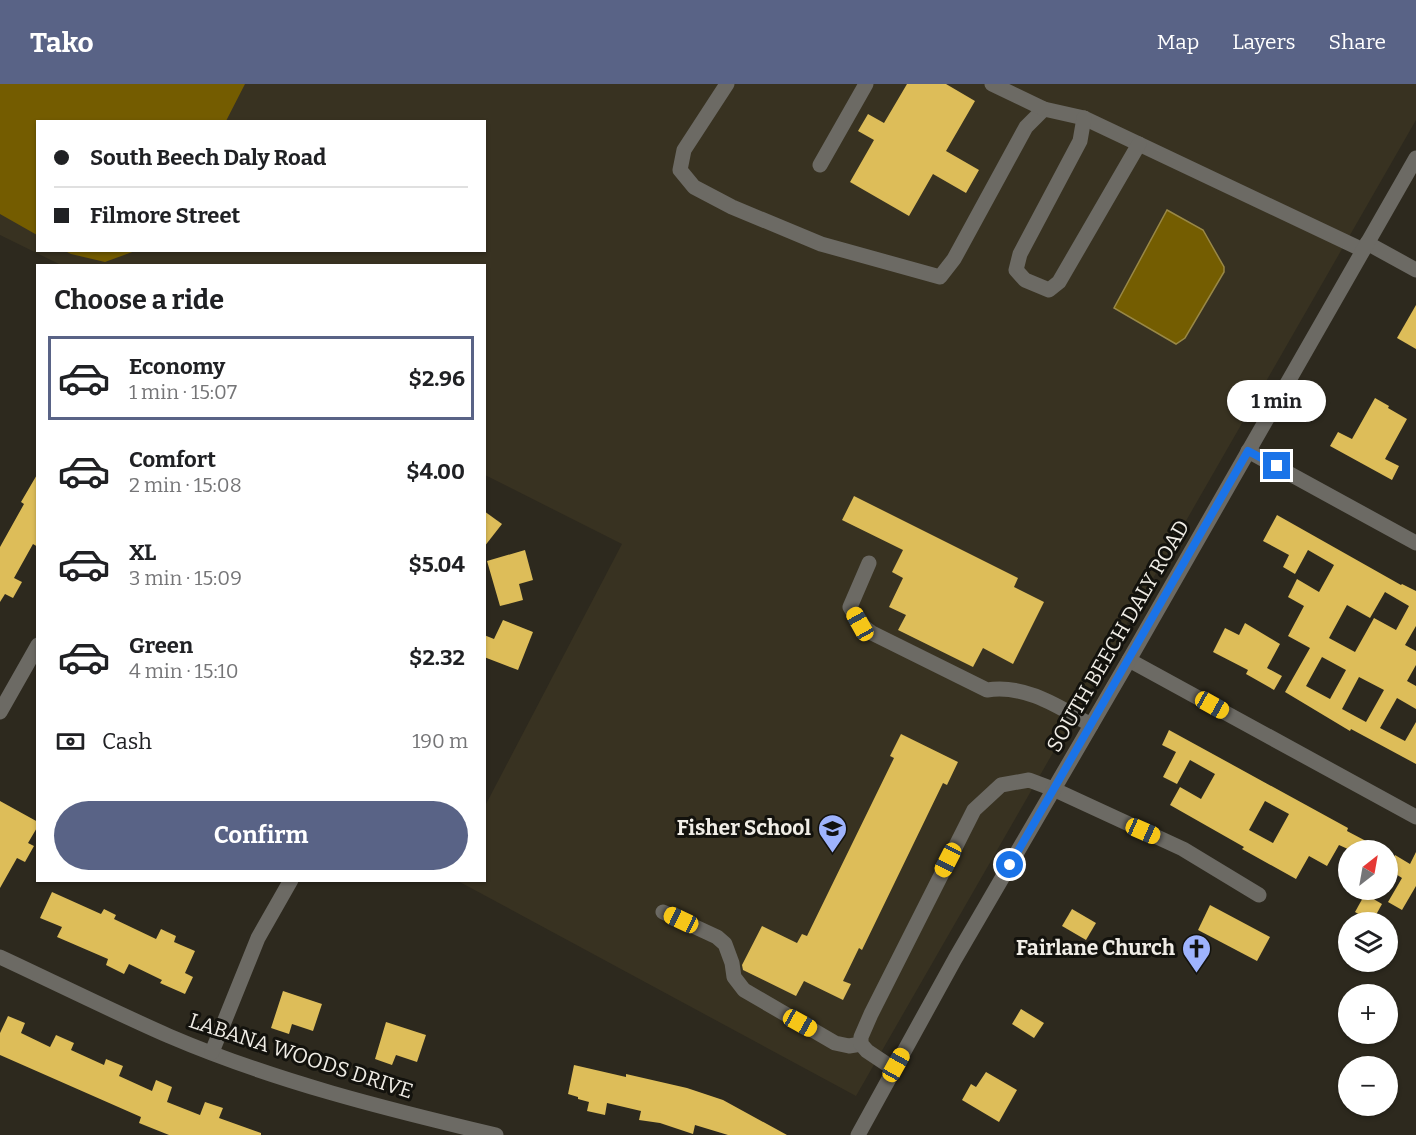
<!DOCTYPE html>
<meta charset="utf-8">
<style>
body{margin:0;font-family:Bitter,serif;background:#f6f6f6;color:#202124;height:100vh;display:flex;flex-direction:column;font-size:22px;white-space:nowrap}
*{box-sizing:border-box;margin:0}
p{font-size:20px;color:#757577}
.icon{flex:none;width:33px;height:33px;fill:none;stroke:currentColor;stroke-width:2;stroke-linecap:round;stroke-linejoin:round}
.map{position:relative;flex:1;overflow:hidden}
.drawer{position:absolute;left:36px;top:180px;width:450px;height:618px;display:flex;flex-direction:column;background:#fff;border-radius:0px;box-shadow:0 2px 4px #0004}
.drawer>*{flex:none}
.guide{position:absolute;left:36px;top:36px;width:450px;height:132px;border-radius:0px;box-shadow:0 2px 4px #0004;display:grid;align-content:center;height:132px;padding:0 18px;background:#fff}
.needle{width:39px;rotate:31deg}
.controls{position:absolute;left:1338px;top:756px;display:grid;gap:12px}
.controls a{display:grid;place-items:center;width:60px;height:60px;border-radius:50%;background:#fff;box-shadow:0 2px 4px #0004;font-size:30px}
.end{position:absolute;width:27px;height:27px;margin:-14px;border:8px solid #1a73e8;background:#fff;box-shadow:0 0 0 3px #fff}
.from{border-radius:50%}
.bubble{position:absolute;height:42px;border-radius:21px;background:#fff;box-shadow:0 2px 4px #0004;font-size:20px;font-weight:700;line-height:42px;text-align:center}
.car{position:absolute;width:18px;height:36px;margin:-18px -9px;border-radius:8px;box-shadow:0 0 4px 2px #0007;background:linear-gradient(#f5c518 24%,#345 0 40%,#f5c518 0 76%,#345 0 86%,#f5c518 0)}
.guide b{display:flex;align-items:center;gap:21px;height:57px;font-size:22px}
.guide b+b{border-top:2px solid #e0e0e0}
.guide i{width:15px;height:15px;background:#202124}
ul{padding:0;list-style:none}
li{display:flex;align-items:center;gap:18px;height:84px;margin:0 12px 9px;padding:0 6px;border:3px solid transparent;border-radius:0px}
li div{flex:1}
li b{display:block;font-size:22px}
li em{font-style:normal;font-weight:700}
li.selected{border-color:#596386}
li>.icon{width:54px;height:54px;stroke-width:1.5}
h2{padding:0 18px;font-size:27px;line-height:72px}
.pay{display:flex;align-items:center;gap:15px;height:66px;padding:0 18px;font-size:22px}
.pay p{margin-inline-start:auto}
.cta{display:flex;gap:12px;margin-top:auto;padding:12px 18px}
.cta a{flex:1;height:69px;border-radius:36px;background:#596386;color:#fff;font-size:24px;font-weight:700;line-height:69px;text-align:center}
header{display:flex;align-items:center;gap:36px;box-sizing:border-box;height:84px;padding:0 30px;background:#596386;color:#fff}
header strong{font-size:28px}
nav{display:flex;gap:33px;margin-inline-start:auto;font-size:21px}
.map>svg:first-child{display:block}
</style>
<header>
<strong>Tako</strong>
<nav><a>Map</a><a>Layers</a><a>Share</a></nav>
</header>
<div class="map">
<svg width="1416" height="1051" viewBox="0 0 1416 1051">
<rect width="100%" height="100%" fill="#2d291e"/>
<path fill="#383221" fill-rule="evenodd" d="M0 0H1416V36L856 1012 458 797 484 796 485 722 622 460 485 391 484 182 61 181 0 151ZM38 38H484V166H38Z"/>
<g fill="#745c00">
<path d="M0 0H245L226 37 38 38 37 151 0 130Z"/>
<path d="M65 167V166L135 167 105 178 71 170Z"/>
</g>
<path fill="#745d01" stroke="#998846" stroke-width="1.5" d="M1167 126 1203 146 1224 183V188L1185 254 1176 260 1114 224Z"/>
<g fill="#ddbd59" fill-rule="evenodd">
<path d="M907 0H946L975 17 946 67 979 86 966 109 933 90 909 132 850 98 874 56 858 47 868 30 884 39Z"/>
<path d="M1416 221V265L1397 254Z"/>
<path d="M1375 314 1389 322 1388 324 1407 335 1385 375 1399 382 1392 396 1330 362 1338 348 1352 355Z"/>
<path d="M38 389V463L33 460 14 494 22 498 13 514 5 510 0 518V463L24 420 21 418Z"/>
<path d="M854 412 1018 494 1014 503 1044 518 1013 580 983 564 973 583 898 546 906 531 889 523 903 494 892 488 903 466 842 436Z"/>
<path d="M484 427 502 440 484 463Z"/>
<path d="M1277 431 1401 501 1402 500 1416 507V542L1405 561 1416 567V581L1407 597 1416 602V625L1397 614 1380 644 1405 657 1416 638V680L1351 645 1350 647 1285 608 1310 564 1288 552 1304 522 1288 513 1297 495 1319 508 1334 481 1308 466 1295 490 1283 483 1289 471 1263 457ZM1385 508 1409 522 1396 546 1374 534 1355 568 1329 554 1347 521 1370 534ZM1322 573 1346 586 1330 615 1306 602ZM1359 593 1384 606 1366 638 1342 625Z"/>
<path d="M525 466 533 496 519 500 523 516 500 522 487 477Z"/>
<path d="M503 536 533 548 518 586 484 573V551L494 555Z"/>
<path d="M1245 539 1280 560 1267 584 1282 592 1274 606 1246 590 1248 586 1213 568 1225 544 1239 551Z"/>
<path d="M1169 646 1348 744 1347 747 1383 766H1350L1339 761 1327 782 1309 772 1296 795 1242 765 1244 763 1170 721 1180 703 1201 715 1215 690 1190 676 1177 700 1163 693 1176 668 1162 661ZM1265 717 1289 730 1273 759 1249 746Z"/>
<path d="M901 650 958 678 947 701 943 699 862 866 859 864 843 897 851 900 843 916 804 897 796 912 743 886 742 881 762 842 797 859 802 850 807 852 894 674 890 672Z"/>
<path d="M0 717 38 738V742L28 759 34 762 25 778 17 774 0 804Z"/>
<path d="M1416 768V802L1402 826 1388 818 1402 794 1388 785 1395 771 1410 780Z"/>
<path d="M52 808 101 830 104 825 116 831 114 835 156 855 161 845 176 852 174 858 195 867 185 889 193 893 185 910 160 899 162 896 129 880 124 890 106 881 108 875 57 853 62 843 40 834Z"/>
<path d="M1365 810 1382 820 1372 838 1355 828Z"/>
<path d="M1210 821 1270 853 1257 877 1198 846Z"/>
<path d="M1072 825 1096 839 1086 856 1062 842Z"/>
<path d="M283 907 322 920 313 947 292 940 289 950 271 944Z"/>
<path d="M1021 925 1044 939 1034 954 1012 940Z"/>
<path d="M8 932 25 939 21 949 50 963 56 951 74 959 71 966 104 981 106 975 123 982 119 992 152 1007 156 996 172 1003 167 1018 200 1031 205 1018 223 1024 219 1034 261 1049V1051H169L139 1039 141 1033 0 971V949Z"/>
<path d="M386 938 426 951 417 978 396 971 392 981 375 975Z"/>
<path d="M574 981 626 993V990L687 1004 723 1016 787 1051H728L695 1041 693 1050 660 1039 639 1036 641 1027 607 1019 605 1031 587 1027 589 1018 578 1015V1013L568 1010Z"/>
<path d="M986 988 1017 1006 999 1038 962 1016 971 1000 976 1003Z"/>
</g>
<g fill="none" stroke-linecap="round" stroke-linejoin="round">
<g stroke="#6c6a64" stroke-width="15">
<path d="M727 0 684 66 680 86 694 103 732 123 821 160 940 193 954 175 1026 43 1044 25"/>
<path d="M992 0 1044 25 1084 34 1363 166"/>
<path d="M1084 34 1080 57 1020 170 1016 186 1025 196 1049 206 1059 198 1139 60"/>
<path d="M820 81 866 0"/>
<path d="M1367 159 1416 186"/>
<path d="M1248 367 1416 459"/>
<path d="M869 479 850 523 860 540 872 549 987 606C1026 600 1059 623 1091 641"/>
<path d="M1129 576 1416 733"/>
<path d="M0 628 38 561"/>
<path d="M663 828 717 853 725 860 732 879 734 893 744 906 835 959 849 962 861 960"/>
<path d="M0 873C56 899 112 927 169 952 274 997 386 1025 496 1051"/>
<path d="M212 968 258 854 291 796"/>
<path d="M894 985 867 967 861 960V953L871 930 974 726 1001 701 1029 696 1053 705 1183 765 1259 811"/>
<path d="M858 1051 955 875 1129 576 1416 74"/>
</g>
</g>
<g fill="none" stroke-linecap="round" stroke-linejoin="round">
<path stroke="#1a73e8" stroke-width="8" d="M1010 781 1248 367 1277 382"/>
</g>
<defs>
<symbol id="school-pin" viewBox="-11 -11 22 30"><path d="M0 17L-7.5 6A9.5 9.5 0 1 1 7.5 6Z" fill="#9eb3fd" stroke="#13120d"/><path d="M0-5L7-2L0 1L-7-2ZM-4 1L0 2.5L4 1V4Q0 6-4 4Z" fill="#111"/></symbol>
<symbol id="church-pin" viewBox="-11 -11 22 30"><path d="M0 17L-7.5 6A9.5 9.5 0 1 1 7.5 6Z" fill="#9eb3fd" stroke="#13120d"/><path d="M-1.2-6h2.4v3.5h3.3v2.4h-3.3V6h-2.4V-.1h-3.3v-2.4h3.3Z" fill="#111"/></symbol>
</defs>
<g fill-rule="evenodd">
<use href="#school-pin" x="816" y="728" width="33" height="45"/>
<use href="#church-pin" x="1180" y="848" width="33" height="45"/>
</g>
<g text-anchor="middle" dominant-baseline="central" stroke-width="6" stroke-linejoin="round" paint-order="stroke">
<g font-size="21" fill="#f0ede6" stroke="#13120d">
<text transform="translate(1118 552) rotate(-60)">SOUTH BEECH DALY ROAD</text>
<text transform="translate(301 972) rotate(18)">LABANA WOODS DRIVE</text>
</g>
<g font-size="21" font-weight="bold" fill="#f0ede6" stroke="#13120d" text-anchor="end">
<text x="811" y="744">Fisher School</text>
<text x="1175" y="864">Fairlane Church</text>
</g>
</g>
</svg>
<div class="controls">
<a><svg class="needle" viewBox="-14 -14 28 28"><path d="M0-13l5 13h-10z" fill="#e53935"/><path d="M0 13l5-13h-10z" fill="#757577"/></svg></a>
<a><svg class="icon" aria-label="layers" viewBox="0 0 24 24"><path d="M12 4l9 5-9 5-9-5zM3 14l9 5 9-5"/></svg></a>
<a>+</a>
<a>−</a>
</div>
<i class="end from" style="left:1010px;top:781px"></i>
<i class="end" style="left:1277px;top:382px"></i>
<div class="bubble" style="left:1227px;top:296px;width:99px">1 min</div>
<i class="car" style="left:860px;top:540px;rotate:331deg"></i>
<i class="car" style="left:1212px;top:621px;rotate:119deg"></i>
<i class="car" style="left:1143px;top:747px;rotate:114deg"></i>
<i class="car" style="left:948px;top:776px;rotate:207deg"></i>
<i class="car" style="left:681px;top:836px;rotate:295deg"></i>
<i class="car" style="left:800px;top:939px;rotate:119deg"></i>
<i class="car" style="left:896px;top:981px;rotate:29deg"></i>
<div class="guide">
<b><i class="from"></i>South Beech Daly Road</b>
<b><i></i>Filmore Street</b>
</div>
<section class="drawer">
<h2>Choose a ride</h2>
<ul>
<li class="selected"><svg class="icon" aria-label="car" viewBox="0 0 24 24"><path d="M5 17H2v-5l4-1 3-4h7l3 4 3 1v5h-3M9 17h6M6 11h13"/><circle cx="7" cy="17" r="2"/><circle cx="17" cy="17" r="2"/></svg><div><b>Economy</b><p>1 min · 15:07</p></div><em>$2.96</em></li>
<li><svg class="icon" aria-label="car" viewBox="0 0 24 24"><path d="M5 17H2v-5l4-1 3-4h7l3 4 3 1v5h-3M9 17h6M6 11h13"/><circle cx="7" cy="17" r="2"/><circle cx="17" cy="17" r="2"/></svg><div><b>Comfort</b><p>2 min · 15:08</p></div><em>$4.00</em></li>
<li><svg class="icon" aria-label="car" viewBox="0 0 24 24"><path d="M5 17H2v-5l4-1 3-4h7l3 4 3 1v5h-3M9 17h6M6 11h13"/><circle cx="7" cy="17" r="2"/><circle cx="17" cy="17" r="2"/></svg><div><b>XL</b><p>3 min · 15:09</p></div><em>$5.04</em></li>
<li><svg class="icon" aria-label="car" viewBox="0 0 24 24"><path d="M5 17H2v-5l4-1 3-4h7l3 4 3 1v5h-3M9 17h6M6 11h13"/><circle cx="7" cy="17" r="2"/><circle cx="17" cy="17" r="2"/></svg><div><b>Green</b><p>4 min · 15:10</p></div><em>$2.32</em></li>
</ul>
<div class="pay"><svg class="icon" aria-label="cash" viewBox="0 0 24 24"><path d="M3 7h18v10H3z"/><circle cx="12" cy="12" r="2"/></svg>Cash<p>190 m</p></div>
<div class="cta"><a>Confirm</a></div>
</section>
</div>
